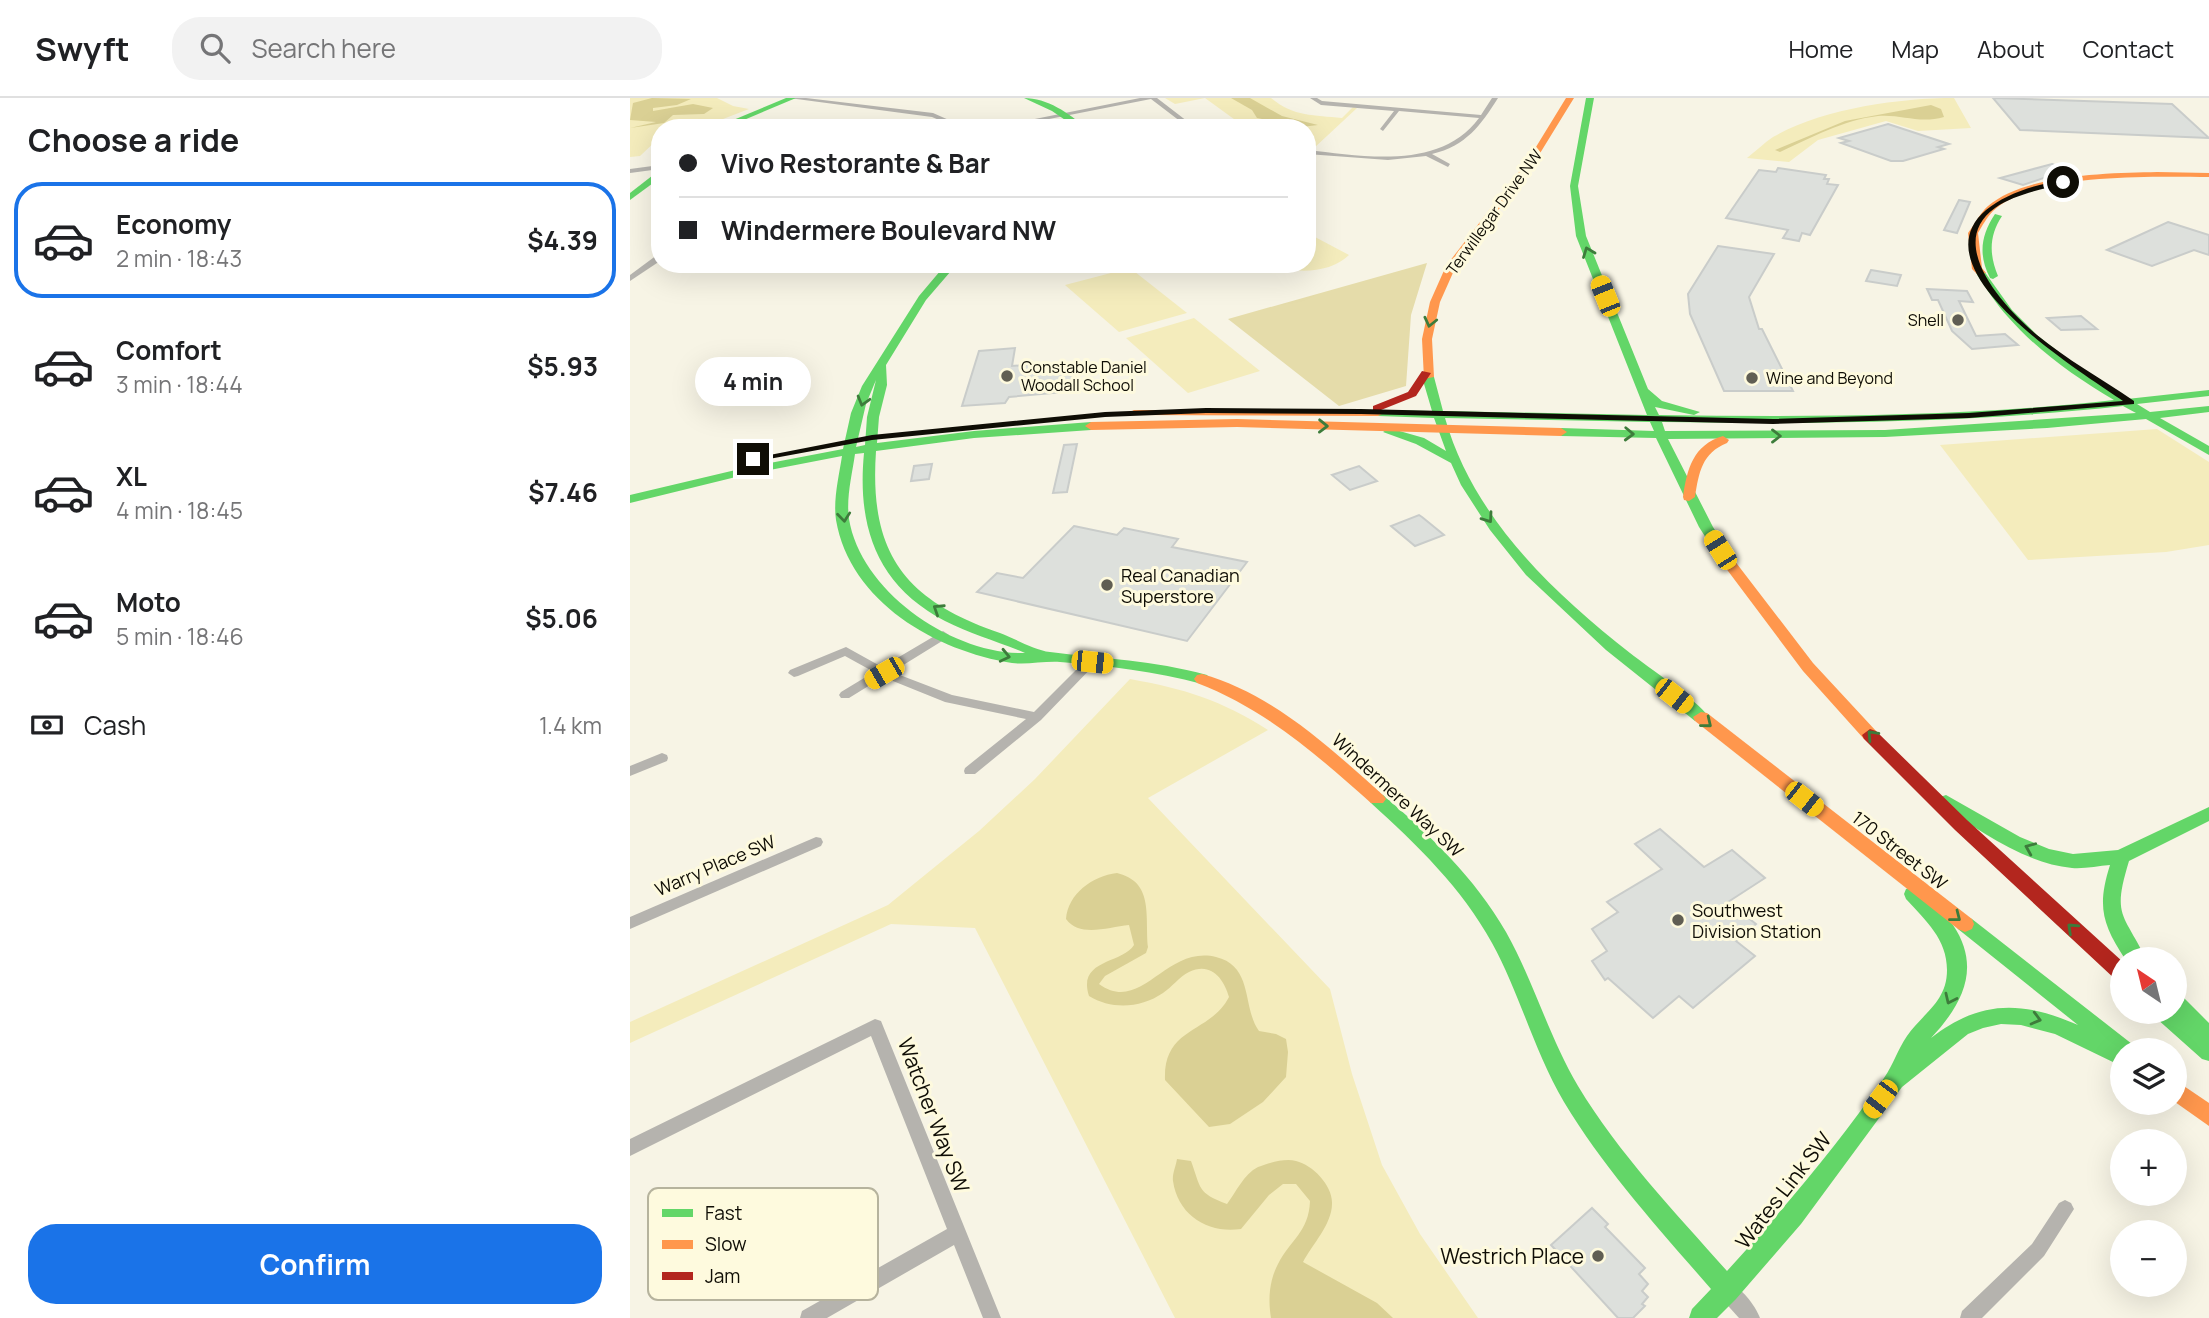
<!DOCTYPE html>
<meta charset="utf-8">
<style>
body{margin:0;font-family:Manrope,sans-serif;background:#f2f2f2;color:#202124;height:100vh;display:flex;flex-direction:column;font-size:26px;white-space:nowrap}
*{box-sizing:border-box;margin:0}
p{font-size:23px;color:#757577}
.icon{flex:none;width:38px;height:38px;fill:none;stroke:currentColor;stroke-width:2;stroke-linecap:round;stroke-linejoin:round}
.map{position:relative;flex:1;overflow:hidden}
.panel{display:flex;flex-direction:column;background:#fff;width:630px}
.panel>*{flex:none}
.banner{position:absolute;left:21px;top:21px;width:665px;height:154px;border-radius:28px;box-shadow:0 7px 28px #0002;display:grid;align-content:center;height:154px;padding:0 28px;background:#fff}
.needle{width:46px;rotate:325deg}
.tools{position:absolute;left:1480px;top:849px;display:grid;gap:14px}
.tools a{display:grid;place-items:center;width:77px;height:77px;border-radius:50%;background:#fff;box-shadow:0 7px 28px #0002;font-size:35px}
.end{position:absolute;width:32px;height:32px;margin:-16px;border:9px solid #0f0d05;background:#fff;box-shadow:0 0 0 4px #fff}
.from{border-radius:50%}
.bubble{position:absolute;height:49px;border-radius:24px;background:#fff;box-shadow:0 7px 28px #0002;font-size:23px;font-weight:700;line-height:49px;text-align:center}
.car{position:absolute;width:21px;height:42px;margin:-21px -10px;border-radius:9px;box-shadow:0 0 5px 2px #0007;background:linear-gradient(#f5c518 24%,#345 0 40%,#f5c518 0 76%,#345 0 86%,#f5c518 0)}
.banner b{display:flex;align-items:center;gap:24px;height:66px;font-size:26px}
.banner b+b{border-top:2px solid #e0e0e0}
.banner i{width:18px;height:18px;background:#202124}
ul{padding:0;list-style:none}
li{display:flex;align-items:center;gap:21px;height:116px;margin:0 14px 10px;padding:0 14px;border:4px solid transparent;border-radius:28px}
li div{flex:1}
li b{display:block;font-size:26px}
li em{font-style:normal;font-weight:700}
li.current{border-color:#1a73e8}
li>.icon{width:63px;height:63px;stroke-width:1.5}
h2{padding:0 28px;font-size:32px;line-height:84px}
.pay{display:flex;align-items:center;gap:18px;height:77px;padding:0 28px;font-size:26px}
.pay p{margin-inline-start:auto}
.primary-button{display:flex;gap:14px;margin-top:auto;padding:14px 28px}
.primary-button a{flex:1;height:80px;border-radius:28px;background:#1a73e8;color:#fff;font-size:28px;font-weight:700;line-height:80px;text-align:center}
header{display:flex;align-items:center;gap:42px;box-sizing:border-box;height:98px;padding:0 35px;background:#fff;border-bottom:2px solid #e0e0e0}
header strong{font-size:33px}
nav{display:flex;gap:38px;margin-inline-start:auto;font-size:24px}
.search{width:490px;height:63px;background:#f2f2f2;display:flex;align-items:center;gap:18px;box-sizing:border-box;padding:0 24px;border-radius:28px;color:#757577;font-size:26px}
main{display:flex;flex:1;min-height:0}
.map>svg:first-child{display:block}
</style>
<header>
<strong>Swyft</strong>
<div class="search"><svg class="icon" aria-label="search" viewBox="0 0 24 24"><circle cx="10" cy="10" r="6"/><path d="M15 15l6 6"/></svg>Search here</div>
<nav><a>Home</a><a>Map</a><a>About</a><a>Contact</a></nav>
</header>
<main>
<section class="panel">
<h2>Choose a ride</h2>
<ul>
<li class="current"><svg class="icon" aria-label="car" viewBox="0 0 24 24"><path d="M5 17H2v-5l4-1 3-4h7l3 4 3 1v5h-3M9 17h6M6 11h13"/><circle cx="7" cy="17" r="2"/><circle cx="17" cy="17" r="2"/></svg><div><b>Economy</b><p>2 min · 18:43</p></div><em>$4.39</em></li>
<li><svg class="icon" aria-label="car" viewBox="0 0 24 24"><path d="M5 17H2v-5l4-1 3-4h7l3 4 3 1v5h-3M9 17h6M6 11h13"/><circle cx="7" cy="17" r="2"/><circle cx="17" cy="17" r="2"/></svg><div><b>Comfort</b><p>3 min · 18:44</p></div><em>$5.93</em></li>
<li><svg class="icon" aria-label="car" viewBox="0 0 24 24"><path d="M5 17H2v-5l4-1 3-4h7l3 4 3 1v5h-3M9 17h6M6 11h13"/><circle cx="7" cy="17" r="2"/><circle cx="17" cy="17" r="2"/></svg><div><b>XL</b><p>4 min · 18:45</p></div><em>$7.46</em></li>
<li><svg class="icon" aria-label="car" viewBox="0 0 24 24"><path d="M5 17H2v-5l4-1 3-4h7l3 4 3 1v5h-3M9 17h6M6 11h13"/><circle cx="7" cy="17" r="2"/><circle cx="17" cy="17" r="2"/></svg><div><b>Moto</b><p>5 min · 18:46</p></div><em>$5.06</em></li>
</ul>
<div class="pay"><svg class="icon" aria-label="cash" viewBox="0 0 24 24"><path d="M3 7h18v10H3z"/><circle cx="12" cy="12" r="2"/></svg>Cash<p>1.4 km</p></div>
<div class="primary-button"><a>Confirm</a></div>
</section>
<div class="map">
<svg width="1579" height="1220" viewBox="0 0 1579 1220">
<rect width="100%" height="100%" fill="#f7f4e5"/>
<g fill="#f4ecbc">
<path d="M0 0H87L103 8 119 11 75 28 30 30V39L10 58 0 59Z"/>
<path d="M535 0H641C664 19 684 17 712 20L723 9 727 10 683 51H677V30L620 29 608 24 575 0 545 6Z"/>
<path d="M1324 0 1341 30 1288 33 1256 23 1188 42 1159 64 1117 60C1126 53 1134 45 1143 39 1191 11 1269 0 1324 0Z"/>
<path d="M677 139H685L719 157C700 176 663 176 640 166H677Z"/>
<path d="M500 170 557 215 489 234 435 187Z"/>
<path d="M564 220 630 273 558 295 496 240Z"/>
<path d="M1527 331 1579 364V447L1536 454 1398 462 1310 347Z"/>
<path d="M500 581C555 591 591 602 638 632L518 700 700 891 722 976 752 1067 790 1136 848 1220H545L345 830 261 826 0 945V924L258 807 349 733 405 681Z"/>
</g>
<path fill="#e5dcaa" d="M797 165 781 217 776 288 709 308 598 221Z"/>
<g fill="#dad094">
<path d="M22 0 61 1 47 7 23 10V13L63 6 83 10 74 16 43 17 34 25 0 30 26 24 0 22 3 5Z"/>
<path d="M601 0H620L652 18 688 27 671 29 627 20 622 12Z"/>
<path d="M1301 7 1311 11 1314 19C1289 26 1271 16 1248 18 1213 22 1181 40 1150 54L1145 52 1215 23Z"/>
<path d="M487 775C524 784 515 817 518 849L516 855 475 878 469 886C512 917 535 847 586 859 624 868 612 910 629 933L646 936 656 941 658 954 656 979 633 1004 600 1026 579 1029 535 982C533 928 580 936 599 899 594 881 581 863 559 874 549 879 542 889 533 895 511 910 482 912 459 898 447 861 492 866 504 847L499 827C478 829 450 840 436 821 438 796 462 778 487 775Z"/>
<path d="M547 1061 561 1063C571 1090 567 1095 597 1106 606 1094 614 1076 628 1069 638 1065 655 1060 666 1063 683 1067 703 1088 702 1106 702 1126 682 1147 673 1164L747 1205 763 1220H641C638 1202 639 1183 648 1166 660 1142 679 1134 680 1103L666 1086H653L639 1097 611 1131C579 1136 548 1118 543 1083 542 1076 546 1068 547 1061Z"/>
</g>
<g fill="#dde0dc" stroke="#c9ccca" stroke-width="2">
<path d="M1363 0 1542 6 1579 40 1390 32Z"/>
<path d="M1258 26 1319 46 1308 49 1314 51 1273 63H1261L1211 45 1219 43 1209 40Z"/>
<path d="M1422 66 1437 72 1393 87 1370 80Z"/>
<path d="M1148 70 1196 77 1194 81H1199L1197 86 1208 87 1180 137 1172 135 1169 143 1153 140 1158 132 1096 120 1129 72 1146 74Z"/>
<path d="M1329 102 1340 104 1327 135 1314 132Z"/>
<path d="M1538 124 1579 137V157L1564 152 1522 168 1477 152Z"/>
<path d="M1088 148 1144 156 1119 199 1129 231H1132L1163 293H1094L1060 216 1058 196Z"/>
<path d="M1241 172 1271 177 1267 188 1236 183Z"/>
<path d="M1297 191 1337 193 1343 204 1329 203 1346 238 1375 236 1388 247 1342 251 1322 233 1308 202H1302Z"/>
<path d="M1451 218 1467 231 1431 232 1417 220Z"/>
<path d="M385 250 382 268 413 266 412 275H446L444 293 379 299 375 305 332 308 349 253Z"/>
<path d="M447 346 437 394 423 395 434 347Z"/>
<path d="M302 366 299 381 281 383 284 368Z"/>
<path d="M729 368 747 383 720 392 702 377Z"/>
<path d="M789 417 792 419 814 437 785 448 761 428Z"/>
<path d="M444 428 487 437 494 430 548 441 542 449 617 464 557 543 347 494 367 475 393 480Z"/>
<path d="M1030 731 1074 769 1102 752 1135 780 1098 804 1126 826 1106 843 1125 858 1063 910 1049 898 1023 920 978 880 975 882 962 863 977 853 962 831 988 814 977 804 1032 771 1005 746Z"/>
<path d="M962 1110 978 1126 975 1129 1015 1170 1009 1176 1018 1186 1012 1193 1018 1199 1012 1206 1015 1208 1003 1220H988L921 1147Z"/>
</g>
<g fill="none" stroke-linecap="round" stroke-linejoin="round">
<g fill="#b5b3ae" fill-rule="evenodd">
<path d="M159 0H176L303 15 337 30H328L302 19Z"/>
<path d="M510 0H527L566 30H559L521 1 373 30H360Z"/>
<path d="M680 0H687L692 3 851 17 862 0H868C851 27 836 48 802 56L820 66 818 69 796 58 758 62 677 56V52C733 58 810 73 849 20L769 13 753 33 750 31 764 13 691 7Z"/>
<path d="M368 23 370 26 341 30 344 28Z"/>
<path d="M447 28H467L470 30H444Z"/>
<path d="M30 67V71L0 75V71Z"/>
<path d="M27 157H30V163L0 183V177Z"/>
<path d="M313 533 319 537 317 540 262 574 322 597 404 614 458 560H466L468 563 411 622 345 676H335L334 673 335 670 396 621 315 604 253 579 219 600H211L209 597 211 594 244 574 215 558 168 578 164 579 158 575 160 572 216 549 252 569Z"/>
<path d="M32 655 37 657 38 660 37 663 0 678V668Z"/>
<path d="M186 739 191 740 193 744 191 748 0 831V819Z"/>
<path d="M245 921 251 923 253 928 371 1220H353L324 1147 197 1220H170L172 1213 317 1131 241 938 0 1058V1041Z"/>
<path d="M1435 1102 1441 1105 1444 1111 1414 1158 1352 1220H1330L1332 1213 1402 1146 1429 1105Z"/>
<path d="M1098 1184C1111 1189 1125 1207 1130 1220H1109L1091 1200 1089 1193 1091 1186Z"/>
</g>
<g fill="#63d668" fill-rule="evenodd">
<path d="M156 0H166L95 30H84Z"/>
<path d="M394 0C417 0 439 15 456 30H447L422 13Z"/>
<path d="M956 0H964L948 88 956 138 1018 291 1032 303 1070 314 1064 317 1025 309 1029 317C1180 319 1333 319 1484 302 1445 279 1408 253 1378 219 1366 206 1356 190 1346 175L1351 172 1354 173 1382 212 1408 238 1455 274 1497 301 1579 292V298L1507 306 1520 314 1579 308V314L1530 320 1579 348V357L1516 321 1417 330 1255 339 1038 341 1083 429 1106 465 1099 469 1094 468 1069 429 1026 340 931 338 925 334 931 330 1024 333 1020 324 815 320C843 419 922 494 1000 555 1019 570 1067 602 1079 619L1077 623H1065L976 552 896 477 860 432 831 387 821 365 786 346 753 334 759 330 794 340 816 353 804 320 748 318 742 315 748 312 802 313 792 279 798 276 804 279 813 313 1017 317 946 138 940 88ZM1493 308 1506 315 1255 332 1035 333 1032 324C1185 326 1341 325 1493 308Z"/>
<path d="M27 74H30V80L0 102V95Z"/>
<path d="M1365 116 1372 118C1359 138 1359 156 1368 178L1363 181 1360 180C1348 157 1351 137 1365 116Z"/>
<path d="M316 166H327L296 202 256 267 257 287 249 319 247 345 344 333 461 324 467 328 461 332 344 340 246 353C239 455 274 502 370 535 386 541 404 552 420 554 476 561 522 562 577 577L580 581 577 585 572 586C525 573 478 568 430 564 414 563 397 567 382 565 306 553 220 504 206 422 203 402 209 378 212 358L114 377 0 405V397L114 370 213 351 221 315 232 288 289 198ZM246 282 237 319 235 347 226 349 236 306ZM234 355C227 428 246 487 315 523 341 536 369 544 395 555 323 557 231 494 219 421 216 400 222 377 225 356Z"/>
<path d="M747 695 753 697C800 737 845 780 876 834 904 884 919 939 948 988 989 1056 1045 1114 1097 1173 1153 1112 1207 1048 1254 980 1263 967 1268 951 1277 938 1293 915 1317 904 1317 872 1317 841 1296 823 1276 801L1274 796 1276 791 1283 789 1290 791C1300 802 1314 814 1323 827 1352 870 1332 907 1301 940 1351 901 1393 903 1448 927L1328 831 1326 826 1328 821 1335 818 1342 821 1502 946 1505 952H1493V964L1487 966 1425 936 1391 927 1371 926 1353 930 1338 936 1272 989 1171 1126 1106 1201 1087 1220H1059L1062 1211 1081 1191C1029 1131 975 1072 934 1004 904 953 890 896 862 845 832 790 787 747 741 705L738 701 741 697Z"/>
<path d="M1316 697 1390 739 1419 751 1443 756 1488 752 1579 709V723L1499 763C1482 819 1493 814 1516 861H1495C1472 826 1467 808 1480 767 1468 768 1454 771 1442 770 1393 765 1350 732 1310 707L1307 703 1310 699Z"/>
<path d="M1545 895 1552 898 1579 925V963L1572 961 1526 920 1523 914H1545Z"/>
</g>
<g fill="#ff974d" fill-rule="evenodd">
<path d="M936 0H944L904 65 826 168 810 204 802 241 804 279 794 281 792 241 800 204 816 168 898 62Z"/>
<path d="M1527 74 1579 75V79C1525 79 1404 74 1363 113 1357 119 1352 128 1348 135L1352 170 1356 175 1348 177 1342 171 1338 135C1345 126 1350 115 1358 108 1395 76 1480 75 1527 74Z"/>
<path d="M504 312H748L754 315 748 318 500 317 498 315Z"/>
<path d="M607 321 931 330 937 334 931 338 607 329 461 332 455 328 461 324Z"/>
<path d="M1093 338 1099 342 1097 345C1072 355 1069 374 1065 399L1059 403 1054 402 1053 399C1057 371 1063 347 1093 338Z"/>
<path d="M1099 461 1104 462 1183 565 1246 633 1248 637 1246 641H1234L1173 573 1092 465Z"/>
<path d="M572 576C643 596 699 649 753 697L756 701 753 705H741C687 657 635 611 567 585L564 581 567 577Z"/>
<path d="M1071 614 1077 615 1342 821 1344 826 1342 831 1335 834 1328 831 1065 623 1063 619Z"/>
<path d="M1545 982 1579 1005V1028L1545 1004Z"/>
</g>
<g fill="#b3261e" fill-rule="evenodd">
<path d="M792 273 801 275 786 298 751 312H743V308L778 294Z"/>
<path d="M1240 631 1246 633 1337 722 1493 864V884L1486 882 1325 732 1234 641 1232 637Z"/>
</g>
</g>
<defs><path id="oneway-chevron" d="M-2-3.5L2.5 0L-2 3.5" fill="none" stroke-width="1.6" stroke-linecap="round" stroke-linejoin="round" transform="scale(1.75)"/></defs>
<g stroke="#3d7c3b">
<use href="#oneway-chevron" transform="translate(958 154) rotate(-111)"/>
<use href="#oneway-chevron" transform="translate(800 224) rotate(103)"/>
<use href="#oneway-chevron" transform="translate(233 303) rotate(106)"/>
<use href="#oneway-chevron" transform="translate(693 328) rotate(1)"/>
<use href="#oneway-chevron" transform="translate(999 336) rotate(2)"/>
<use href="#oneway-chevron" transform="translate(1146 338)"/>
<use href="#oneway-chevron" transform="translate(214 419) rotate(84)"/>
<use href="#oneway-chevron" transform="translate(858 420) rotate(55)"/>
<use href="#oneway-chevron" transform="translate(308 511) rotate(-147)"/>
<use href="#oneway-chevron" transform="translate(375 558) rotate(13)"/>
<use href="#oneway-chevron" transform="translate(1077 625) rotate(39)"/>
<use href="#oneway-chevron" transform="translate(1242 637) rotate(-133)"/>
<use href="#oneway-chevron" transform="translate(1400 750) rotate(-157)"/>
<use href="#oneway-chevron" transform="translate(1326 819) rotate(38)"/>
<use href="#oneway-chevron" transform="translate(1442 830) rotate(-137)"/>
<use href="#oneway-chevron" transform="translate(1320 901) rotate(115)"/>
<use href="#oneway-chevron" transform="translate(1406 921) rotate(15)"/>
</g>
<path fill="#0f0d05" d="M1435 83V85C1411 92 1385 96 1365 110 1314 146 1376 211 1407 237 1436 261 1472 281 1504 303V306L1339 320 1143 326 731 316 576 315 475 319 242 342 123 364 119 361 242 337 475 314 576 310 731 311 1143 321 1339 315 1493 303C1452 274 1284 173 1356 112 1375 96 1410 84 1435 83Z"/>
<g fill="#605e53" stroke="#fefade" stroke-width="2.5">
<circle cx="1328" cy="222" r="7"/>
<circle cx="377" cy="278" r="7"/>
<circle cx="1122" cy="280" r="7"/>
<circle cx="477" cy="487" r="7"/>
<circle cx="1048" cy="822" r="7"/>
<circle cx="968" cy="1158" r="7"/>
</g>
<g text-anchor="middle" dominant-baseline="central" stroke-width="6" stroke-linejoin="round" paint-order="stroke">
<g font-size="16" fill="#0f0d05" stroke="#fefade">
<text transform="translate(864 114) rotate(-54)">Terwillegar Drive NW</text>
</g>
<g font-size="16" fill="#0f0d05" stroke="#fefade" text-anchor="start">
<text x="1314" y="222" text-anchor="end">Shell</text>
<text x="391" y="269">Constable Daniel<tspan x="391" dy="18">Woodall School</tspan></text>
<text x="1136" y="280">Wine and Beyond</text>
</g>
<g font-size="18" fill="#0f0d05" stroke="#fefade" text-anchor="start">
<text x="491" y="477">Real Canadian<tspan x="491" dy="21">Superstore</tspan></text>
<text x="1062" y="812">Southwest<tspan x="1062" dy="21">Division Station</tspan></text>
</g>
<g font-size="18" fill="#0f0d05" stroke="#fefade">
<text transform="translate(768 697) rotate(43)">Windermere Way SW</text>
<text transform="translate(1270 752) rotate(38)">170 Street SW</text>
<text transform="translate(85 767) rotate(-23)">Warry Place SW</text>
</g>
<g font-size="21" fill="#0f0d05" stroke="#fefade">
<text transform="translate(304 1017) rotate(69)">Watcher Way SW</text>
<text transform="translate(1153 1092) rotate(-52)">Wates Link SW</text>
</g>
<g font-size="21" fill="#0f0d05" stroke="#fefade" text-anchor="end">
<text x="954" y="1158">Westrich Place</text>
</g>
</g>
<rect x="18" y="1090" width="230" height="112" rx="10" fill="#fefade" stroke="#b6b39d" stroke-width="2"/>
<rect x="32" y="1111" width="31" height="8" fill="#63d668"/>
<rect x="32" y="1142" width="31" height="9" fill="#ff974d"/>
<rect x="32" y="1174" width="31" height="8" fill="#b3261e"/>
<g font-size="19" fill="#0f0d05">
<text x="75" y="1122">Fast</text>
<text x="75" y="1153">Slow</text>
<text x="75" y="1185">Jam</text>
</g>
</svg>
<div class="tools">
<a><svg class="needle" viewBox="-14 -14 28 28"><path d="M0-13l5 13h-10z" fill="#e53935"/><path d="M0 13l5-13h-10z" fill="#757577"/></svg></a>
<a><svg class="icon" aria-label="layers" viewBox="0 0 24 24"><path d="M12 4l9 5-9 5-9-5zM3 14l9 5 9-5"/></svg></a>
<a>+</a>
<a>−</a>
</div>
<i class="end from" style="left:1433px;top:84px"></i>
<i class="end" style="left:123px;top:361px"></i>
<div class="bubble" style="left:65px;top:259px;width:116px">4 min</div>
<i class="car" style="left:975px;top:198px;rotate:338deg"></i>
<i class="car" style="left:1090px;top:452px;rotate:328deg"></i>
<i class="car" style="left:462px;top:564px;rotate:96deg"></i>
<i class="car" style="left:254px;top:575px;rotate:240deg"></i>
<i class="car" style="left:1044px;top:598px;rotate:128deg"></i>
<i class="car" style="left:1174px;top:701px;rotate:128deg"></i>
<i class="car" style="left:1250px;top:1001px;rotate:217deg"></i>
<div class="banner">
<b><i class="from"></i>Vivo Restorante &amp; Bar</b>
<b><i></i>Windermere Boulevard NW</b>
</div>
</div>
</main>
